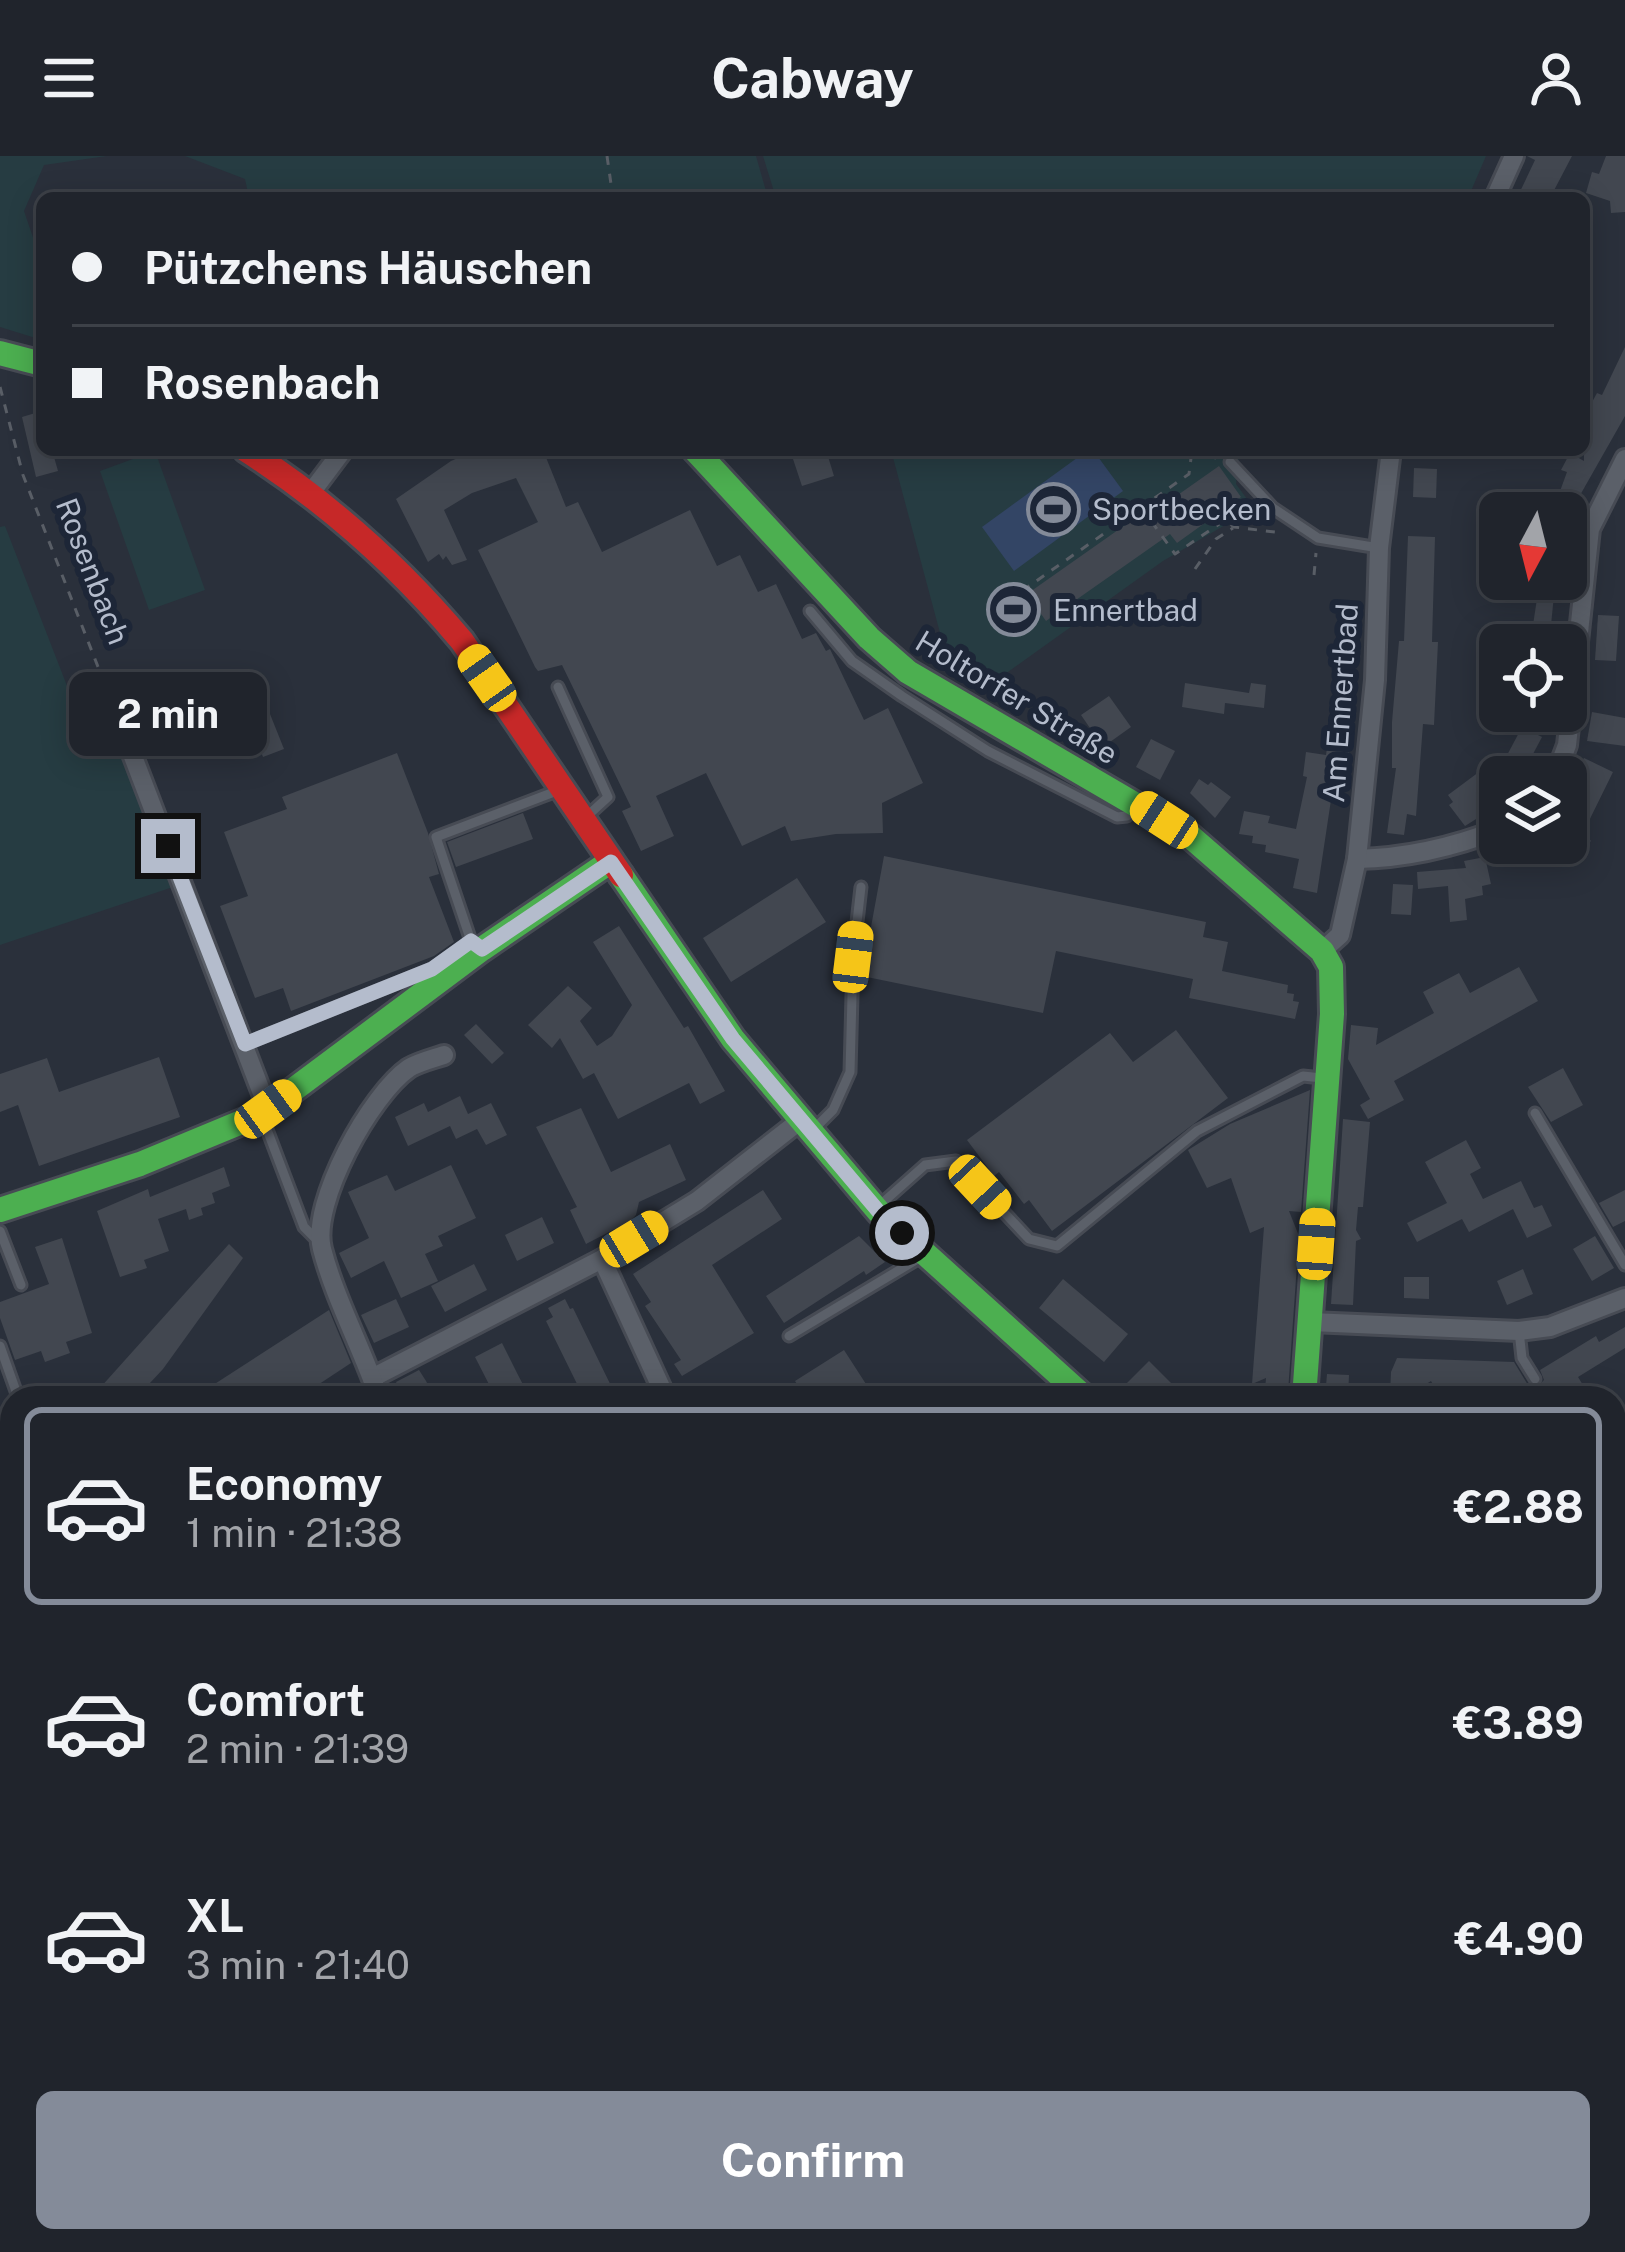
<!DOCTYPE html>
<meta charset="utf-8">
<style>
body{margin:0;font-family:"Public Sans",sans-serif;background:#2d3038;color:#f1f3f6;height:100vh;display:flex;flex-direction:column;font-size:45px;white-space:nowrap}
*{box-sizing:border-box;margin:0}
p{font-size:39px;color:#a2a4a9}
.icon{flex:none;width:66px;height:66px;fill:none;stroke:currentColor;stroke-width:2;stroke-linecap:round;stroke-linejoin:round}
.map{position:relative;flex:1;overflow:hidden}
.drawer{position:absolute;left:0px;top:1230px;width:1626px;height:867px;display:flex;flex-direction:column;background:#20242c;border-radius:36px 36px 0 0;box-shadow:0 6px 30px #0003,0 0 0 3px #3d4148}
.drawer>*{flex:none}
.guide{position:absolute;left:36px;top:36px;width:1554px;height:264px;border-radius:18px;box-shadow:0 6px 30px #0003,0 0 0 3px #3d4148;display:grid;align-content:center;height:264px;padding:0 36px;background:#20242c}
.needle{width:78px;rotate:187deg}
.fabs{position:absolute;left:1479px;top:336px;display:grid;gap:24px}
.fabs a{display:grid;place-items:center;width:108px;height:108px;border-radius:18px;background:#20242c;box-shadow:0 6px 30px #0003,0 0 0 3px #3d4148;font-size:60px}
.end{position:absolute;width:54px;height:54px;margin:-27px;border:15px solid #b4bccc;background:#111;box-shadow:0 0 0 6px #111}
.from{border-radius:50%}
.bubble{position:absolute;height:84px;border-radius:18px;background:#20242c;box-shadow:0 6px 30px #0003,0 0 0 3px #3d4148;font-size:39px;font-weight:700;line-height:84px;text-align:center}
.car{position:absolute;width:36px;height:72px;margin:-36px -18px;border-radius:15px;box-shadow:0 0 9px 3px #0007;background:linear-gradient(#f5c518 24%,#345 0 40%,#f5c518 0 76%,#345 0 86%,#f5c518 0)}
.guide b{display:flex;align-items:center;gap:42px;height:114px;font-size:45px}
.guide b+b{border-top:3px solid #3d4148}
.guide i{width:30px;height:30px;background:#f1f3f6}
ul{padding:21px 0 0;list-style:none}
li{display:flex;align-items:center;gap:36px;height:198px;margin:0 24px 18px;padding:0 12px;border:6px solid transparent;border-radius:18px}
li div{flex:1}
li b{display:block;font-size:45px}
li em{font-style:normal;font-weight:700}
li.selected{border-color:#848b99}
li>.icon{width:108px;height:108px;stroke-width:1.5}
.primary-button{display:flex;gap:24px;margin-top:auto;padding:24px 36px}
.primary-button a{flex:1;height:138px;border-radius:18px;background:#848b99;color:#fff;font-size:48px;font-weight:700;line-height:138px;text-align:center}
header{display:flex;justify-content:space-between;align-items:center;height:156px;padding:0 36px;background:#20242c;font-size:54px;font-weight:700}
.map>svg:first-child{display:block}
</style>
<header><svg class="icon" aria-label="menu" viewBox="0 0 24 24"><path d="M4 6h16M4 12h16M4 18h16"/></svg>Cabway<svg class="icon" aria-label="person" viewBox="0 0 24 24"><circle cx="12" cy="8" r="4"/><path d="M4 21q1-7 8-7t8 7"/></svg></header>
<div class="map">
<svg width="1625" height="2096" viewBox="0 0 1625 2096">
<rect width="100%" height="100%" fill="#2a303b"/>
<g fill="#263c42">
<path d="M0 0H107L44 9 24 55 42 108V184L0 171Z"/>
<path d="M185 0H756L768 42H249L245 23Z"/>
<path d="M763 0H1486L1468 42H776Z"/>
<path d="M891 294H1250L1239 301 1236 328 1247 343 1239 361 1163 405 987 531 947 503Z"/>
<path d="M155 295 205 434 149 454 100 315Z"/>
<path d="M5 370 69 535 97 523 173 731 0 789V371Z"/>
<path d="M0 1472 12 1482V1832L0 1830Z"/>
<path d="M1614 1820 1625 1836V2022L1614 2030Z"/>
<path d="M0 1861 12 1863V2085H281L261 2096H0Z"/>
<path d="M1261 2085H1580L1587 2096H1248Z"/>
</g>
<path fill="#334565" d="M1088 294H1093L1123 335 1014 415 982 371Z"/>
<g fill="#424750">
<path d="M1527 0H1572L1550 42H1517L1535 4Z"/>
<path d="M1606 0H1625V56L1611 57 1610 45 1586 37 1592 16 1599 18Z"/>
<path d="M1625 191V260L1579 341 1574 357H1552L1567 316 1561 314 1570 297 1584 305V261L1597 237 1602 239Z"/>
<path d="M42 255V294H52L58 315 36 321 22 261Z"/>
<path d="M476 294H543L566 351 578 346 602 396 690 354 717 410 740 399 758 436 776 428 802 483 816 477 826 495 830 493 864 564 888 552 923 627 882 647 883 677 836 678 791 685 785 670 742 690 706 617 656 640 674 680 641 695 622 655 631 651 562 509 538 515 535 511 478 394 538 366 516 322 472 337 444 354 467 404 452 409 446 400 443 404 439 398 428 406 396 343 451 305Z"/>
<path d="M790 294H826L834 320 802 330Z"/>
<path d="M1219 310 1241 341 1177 387 1170 378 1046 465 1027 438 1135 362 1138 367Z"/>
<path d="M1414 312 1437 313 1436 342 1413 341Z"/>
<path d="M1408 380 1435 381 1432 486H1438L1434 569 1423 568 1416 660 1407 658 1404 679 1387 677 1396 612H1392V566L1399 485H1404Z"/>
<path d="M1538 436 1554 439 1549 489H1530Z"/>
<path d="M1598 459 1619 460 1616 505 1595 504Z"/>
<path d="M216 520 224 544 176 561 168 537Z"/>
<path d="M1185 527 1249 537 1251 527 1266 529 1264 552 1225 547 1224 558 1182 551Z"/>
<path d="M1335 536 1354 539 1346 584H1349V603L1346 626 1334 624 1317 737 1293 732 1299 703 1265 696 1266 689 1252 687 1253 680 1239 678 1244 655 1270 660 1268 667 1296 673 1307 621 1303 620 1306 596 1326 599Z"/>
<path d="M1109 540 1131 571 1103 591 1081 559Z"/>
<path d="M1592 556 1625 562V590L1587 585Z"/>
<path d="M270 558 284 593 263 601 250 565Z"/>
<path d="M1522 571 1542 581 1525 613 1505 603Z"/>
<path d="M1151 583 1175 595 1160 624 1136 611Z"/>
<path d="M397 597 428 677 439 718 429 721 454 786 434 800 291 855 283 832 255 842 220 750 248 740 224 676 287 653 282 641Z"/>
<path d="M1584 602 1613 616 1583 677 1591 685 1579 695 1566 680V635Z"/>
<path d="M1491 607 1500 619V648L1465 670 1449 649 1453 646 1448 639Z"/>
<path d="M1199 623 1208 629 1211 626 1231 641 1215 662 1190 637Z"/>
<path d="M523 657 533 683 456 711 447 686Z"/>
<path d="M884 700 1206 766 1203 781 1228 786 1222 815 1288 829 1287 837 1294 838 1293 845 1299 846 1295 863 1189 842 1193 823 1056 795 1043 857 862 820Z"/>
<path d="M1485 701 1491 728 1482 730 1483 739 1465 743 1467 764 1450 766 1448 730 1418 733 1417 716 1466 712 1464 705Z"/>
<path d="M797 722 826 766 731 826 703 782Z"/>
<path d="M1393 728 1413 729 1411 759 1391 758Z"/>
<path d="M619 770 684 872 688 870 725 935 700 948 689 927 618 963 594 917 583 923 560 882 552 892 528 869 568 830 592 852 580 865 597 890 612 880 632 849 593 786Z"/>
<path d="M1519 811 1538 845 1394 925 1404 944 1368 963 1360 949 1370 943 1348 903 1351 869 1378 872 1376 889 1434 857 1423 836 1459 817 1470 837Z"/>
<path d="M476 868 504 897 492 908 464 879Z"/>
<path d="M1176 874 1228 942 1052 1075 1029 1044 1024 1048 999 1016 994 1020 967 984 1110 877 1133 906Z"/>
<path d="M159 901 180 961 39 1010 18 949 0 956V918L47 902 59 936Z"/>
<path d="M1563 912 1583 949 1551 966 1528 931Z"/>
<path d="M1310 934 1301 1056 1289 1055 1299 1080 1288 1236 1265 1234 1266 1222 1252 1228 1264 1071 1250 1077 1231 1022 1207 1032 1188 994 1230 968Z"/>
<path d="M460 940 468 958 491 947 507 979 486 989 477 973 456 983 450 970 408 990 395 961 424 947 428 956Z"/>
<path d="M581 952 611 1016 670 988 686 1024 639 1046 636 1059 620 1076 615 1073 586 1088 570 1054 577 1051 536 971Z"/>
<path d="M1343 963 1370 966 1363 1051H1358L1356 1074 1361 1083 1356 1085 1353 1149 1331 1148Z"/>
<path d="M1466 984 1481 1012 1470 1018 1483 1043 1521 1025 1534 1052 1542 1049 1552 1070 1527 1082 1513 1053 1469 1076 1462 1063 1417 1086 1407 1067 1447 1047 1425 1006Z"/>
<path d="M451 1009 476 1062 438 1080 443 1090 425 1098 438 1125 401 1142 384 1105 351 1122 339 1097 369 1082 348 1036 387 1019 395 1035Z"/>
<path d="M224 1011 230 1030 212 1037 215 1047 201 1052 203 1059 189 1064 186 1053 158 1063 169 1095 144 1104 147 1112 120 1121 97 1055 148 1033 150 1041Z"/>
<path d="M763 1034 782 1063 712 1109 754 1177 682 1220 674 1208 681 1204 645 1150 651 1146 633 1118Z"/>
<path d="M1625 1034V1065L1613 1071 1599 1047Z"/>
<path d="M542 1061 554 1087 517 1105 505 1079Z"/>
<path d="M859 1080 885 1106 866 1119 864 1115 784 1167 766 1140Z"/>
<path d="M1595 1080 1614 1112 1592 1125 1573 1093Z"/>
<path d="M62 1082 92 1177 66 1186 70 1197 45 1206 41 1195 15 1204 0 1162V1146L49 1128 35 1091Z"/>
<path d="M229 1088 243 1102 163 1213 136 1242H91Z"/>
<path d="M474 1108 487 1134 445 1156 431 1130Z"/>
<path d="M1523 1113 1533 1138 1507 1149 1497 1125Z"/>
<path d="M1404 1121H1429V1143L1404 1142Z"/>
<path d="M1063 1123 1128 1178 1104 1206 1039 1152Z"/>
<path d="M396 1143 409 1171 374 1187 361 1159Z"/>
<path d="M565 1143 570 1153 573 1152 617 1242H586L580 1234 546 1165 553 1161 548 1152Z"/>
<path d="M329 1154 351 1207 298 1242H193Z"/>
<path d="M1625 1171V1192L1578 1221 1591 1242H1562L1555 1231 1537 1242 1440 1241 1431 1225 1407 1240 1390 1239 1391 1216 1397 1202 1514 1206 1528 1229 1536 1232 1544 1224 1540 1214 1596 1180 1599 1186Z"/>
<path d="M502 1187 517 1217 530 1242H496L475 1201Z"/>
<path d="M844 1194 875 1242H842L832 1227 806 1242 795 1225Z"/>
<path d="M1149 1205 1173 1229 1160 1242H1139L1126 1228Z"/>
<path d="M419 1214 426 1225 435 1242H404L396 1226Z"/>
<path d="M1327 1218 1349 1219 1348 1242H1325Z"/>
</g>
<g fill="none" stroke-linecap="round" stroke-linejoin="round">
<defs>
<g id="lane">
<path d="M1230 306 1273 352 1318 382 1379 392"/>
<path d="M810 455 852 505 902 540 988 595 1117 661 1127 660 1134 651"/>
<path d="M558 531 608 641 584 663"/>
<path d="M477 790 471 785 436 681 562 633"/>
<path d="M245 888 432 813 471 785"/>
<path d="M1535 957 1625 1109"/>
<path d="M263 963 304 1071 320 1087"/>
<path d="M812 975 833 954 850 916 853 801 861 731"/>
<path d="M880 1049 925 1009 956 1005 1029 1083 1057 1090 1197 975 1303 920 1322 922"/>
<path d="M0 1075 21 1129"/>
<path d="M1519 1175 1522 1202 1535 1223"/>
<path d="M789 1180 921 1101"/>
<path d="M0 1190 17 1238"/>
<path d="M0 1466 12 1450"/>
<path d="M0 1529 12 1539"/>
<path d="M0 1605 12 1590"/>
<path d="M1614 1634 1625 1636"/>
<path d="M0 1652 12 1671"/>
<path d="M0 1881 12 1911"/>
<path d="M83 2085 87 2096"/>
<path d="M442 2085 449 2096"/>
</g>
<g id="street">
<path d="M1495 42 1514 0"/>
<path d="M310 338 343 294"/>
<path d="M124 577 268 953"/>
<path d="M1555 621 1567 589 1590 373 1625 303"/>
<path d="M1357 703C1407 702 1454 691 1500 673"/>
<path d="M1322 795 1340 779 1357 703 1375 524 1379 392 1391 294"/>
<path d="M602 1103 666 1242"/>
<path d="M1311 1166 1519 1175 1550 1171 1625 1142"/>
<path d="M372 1222 602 1103 697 1045 802 963"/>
<path d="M379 1242C362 1192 335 1143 322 1093 310 1047 371 938 409 912 419 906 432 903 444 899"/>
<path d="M1614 1390 1625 1385"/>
<path d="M0 1845 12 1846"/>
<path d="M238 2085 244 2096"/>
<path d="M678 2085 684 2096"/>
<path d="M1254 2085 1256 2089"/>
<path d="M1089 2091 1097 2085"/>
<path d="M297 2096 318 2085"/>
<path d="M781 2096 801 2085"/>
</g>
<g id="fast">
<path d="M0 197 42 208"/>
<path d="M695 294 869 482 908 516 1191 681 1322 795 1331 811 1332 858 1304 1242"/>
<path d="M621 719 733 883 879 1056 1085 1242"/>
<path d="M0 1054 140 1008 261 958 482 793 611 705"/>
<path d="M1614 1600 1625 1601"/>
</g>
<path id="jam" d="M246 294C329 347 399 410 462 485L621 719"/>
</defs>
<use href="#lane" stroke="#474b54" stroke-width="15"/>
<use href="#street" stroke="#474b54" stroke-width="24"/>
<use href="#fast" stroke="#474b54" stroke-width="30"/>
<use href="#jam" stroke="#474b54" stroke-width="30"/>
<g stroke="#595e66" stroke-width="3" stroke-dasharray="9 9" stroke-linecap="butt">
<path d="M607 0 613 42"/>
<path d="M0 231 23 319 118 562"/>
<path d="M1192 295 1216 302"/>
<path d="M1141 351 1175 398 1225 364 1234 371 1282 377"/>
<path d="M1195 413 1216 383 1233 372"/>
<path d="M1314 419 1316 397"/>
<path d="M1022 435 1189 318 1192 294"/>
<path d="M264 2085 278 2090"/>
<path d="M1406 2090 1413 2085"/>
<path d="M1569 2096 1573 2085"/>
</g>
<use href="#lane" stroke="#5b6069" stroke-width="9"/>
<use href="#street" stroke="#5b6069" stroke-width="18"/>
<use href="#fast" stroke="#4caf50" stroke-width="24"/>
<use href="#jam" stroke="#c62828" stroke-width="24"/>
</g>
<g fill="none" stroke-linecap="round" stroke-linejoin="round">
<path stroke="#b4bccc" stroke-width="15" d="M168 690 245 888 432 813 471 785 482 793 611 706 733 883 879 1056 902 1077"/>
</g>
<defs>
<symbol id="stadium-ring" viewBox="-11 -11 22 22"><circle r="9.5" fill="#1d2637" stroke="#848b99" stroke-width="1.5"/><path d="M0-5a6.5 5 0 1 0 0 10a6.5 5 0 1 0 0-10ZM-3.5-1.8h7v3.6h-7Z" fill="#848b99"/></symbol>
</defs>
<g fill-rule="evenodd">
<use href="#stadium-ring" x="1024" y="324" width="59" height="59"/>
<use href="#stadium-ring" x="984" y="424" width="59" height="59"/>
</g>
<g text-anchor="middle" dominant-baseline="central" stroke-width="12" stroke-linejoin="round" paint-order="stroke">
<g font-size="30" fill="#b4bccc" stroke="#1d2637" text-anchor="start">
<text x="1092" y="353">Sportbecken</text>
<text x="1053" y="454">Ennertbad</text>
</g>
<g font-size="30" fill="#b4bccc" stroke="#1d2637">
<text transform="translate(93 415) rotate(69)">Rosenbach</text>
<text transform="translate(1017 541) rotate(31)">Holtorfer Straße</text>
<text transform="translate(1340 547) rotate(-86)">Am Ennertbad</text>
</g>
</g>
</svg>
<div class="fabs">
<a><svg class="needle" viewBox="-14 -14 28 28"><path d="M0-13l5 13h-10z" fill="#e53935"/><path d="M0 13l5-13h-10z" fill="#a2a4a9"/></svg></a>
<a><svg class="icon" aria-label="locate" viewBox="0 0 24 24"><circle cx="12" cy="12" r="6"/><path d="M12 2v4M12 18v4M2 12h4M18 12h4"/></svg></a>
<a><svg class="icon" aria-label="layers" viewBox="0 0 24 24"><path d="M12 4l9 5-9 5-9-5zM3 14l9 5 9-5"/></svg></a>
</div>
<i class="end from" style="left:902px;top:1077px"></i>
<i class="end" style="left:168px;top:690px"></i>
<div class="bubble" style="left:69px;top:516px;width:198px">2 min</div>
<i class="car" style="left:487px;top:522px;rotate:325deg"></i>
<i class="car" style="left:1164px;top:664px;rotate:303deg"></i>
<i class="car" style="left:853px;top:801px;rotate:7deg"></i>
<i class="car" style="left:268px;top:953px;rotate:54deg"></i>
<i class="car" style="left:980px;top:1031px;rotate:137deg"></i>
<i class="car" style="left:634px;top:1083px;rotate:59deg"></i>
<i class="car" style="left:1316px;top:1088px;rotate:4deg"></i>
<div class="guide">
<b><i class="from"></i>Pützchens Häuschen</b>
<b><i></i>Rosenbach</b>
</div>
<section class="drawer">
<ul>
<li class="selected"><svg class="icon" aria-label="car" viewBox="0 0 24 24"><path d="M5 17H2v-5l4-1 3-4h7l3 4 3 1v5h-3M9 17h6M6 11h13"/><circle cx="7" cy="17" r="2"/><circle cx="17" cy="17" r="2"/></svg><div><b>Economy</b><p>1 min · 21:38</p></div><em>€2.88</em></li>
<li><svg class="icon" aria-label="car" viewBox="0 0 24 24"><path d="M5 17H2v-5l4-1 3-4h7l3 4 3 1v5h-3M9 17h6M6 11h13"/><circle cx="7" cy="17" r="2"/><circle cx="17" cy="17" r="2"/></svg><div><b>Comfort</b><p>2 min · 21:39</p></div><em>€3.89</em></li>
<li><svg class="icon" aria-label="car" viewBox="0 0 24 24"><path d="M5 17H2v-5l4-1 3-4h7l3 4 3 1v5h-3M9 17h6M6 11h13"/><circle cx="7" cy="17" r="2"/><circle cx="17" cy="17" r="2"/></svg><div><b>XL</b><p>3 min · 21:40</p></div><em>€4.90</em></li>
</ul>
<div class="primary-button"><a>Confirm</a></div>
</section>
</div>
